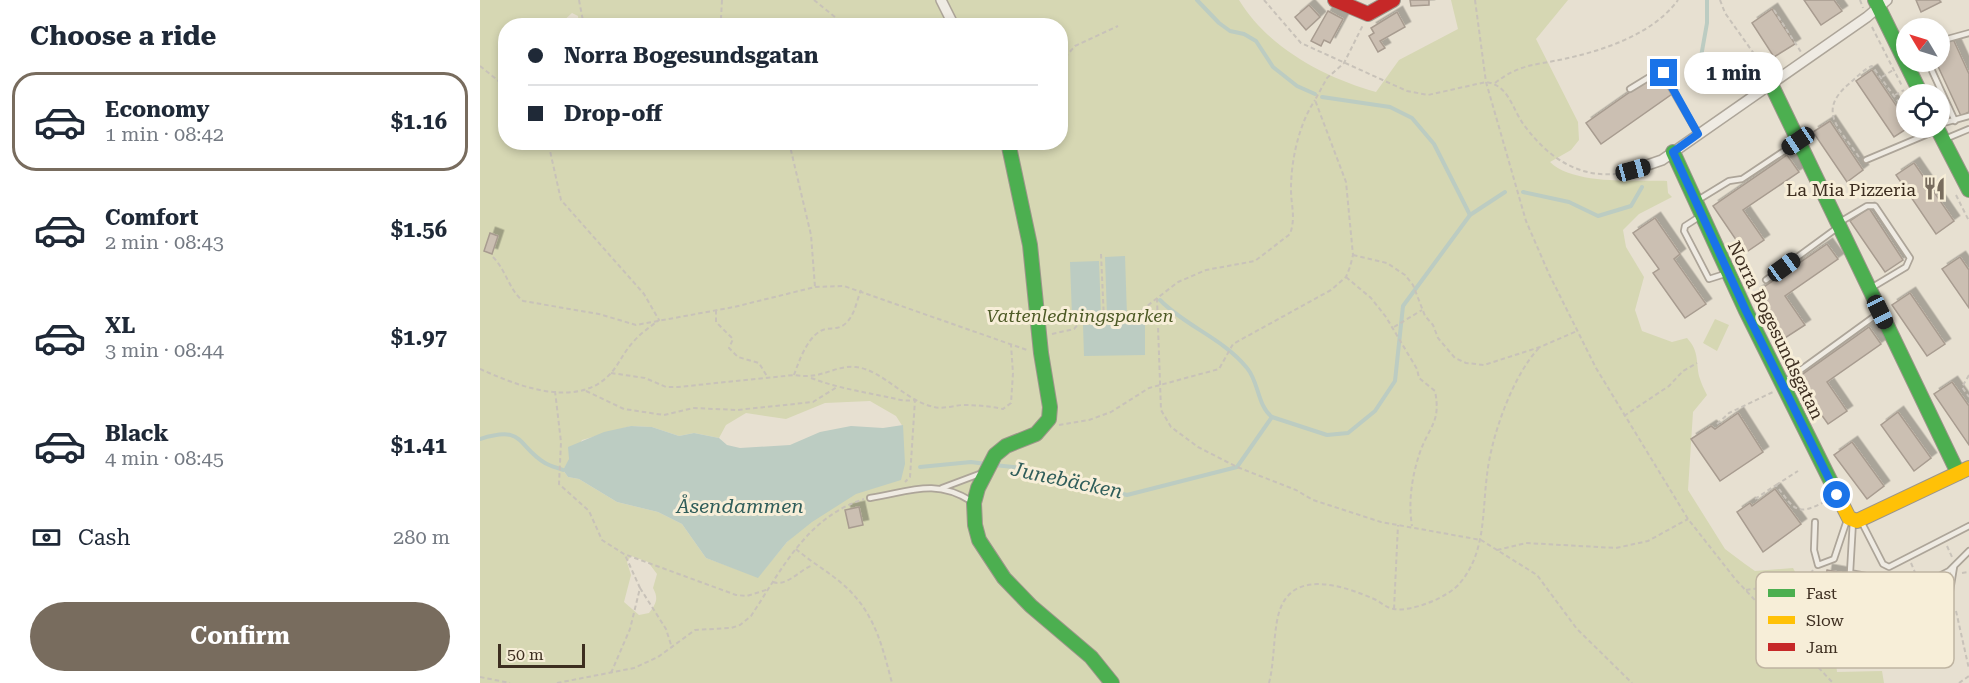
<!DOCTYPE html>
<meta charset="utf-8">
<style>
body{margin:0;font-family:"Roboto Serif",serif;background:#f2f2f3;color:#1f2937;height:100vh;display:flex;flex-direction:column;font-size:22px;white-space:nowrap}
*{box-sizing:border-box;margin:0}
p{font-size:20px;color:#747a83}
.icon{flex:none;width:33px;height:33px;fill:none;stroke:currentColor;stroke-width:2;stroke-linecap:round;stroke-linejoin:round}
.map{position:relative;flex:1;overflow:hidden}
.sheet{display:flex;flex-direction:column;background:#fff;width:480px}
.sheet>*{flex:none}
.top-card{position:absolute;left:18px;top:18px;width:570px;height:132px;border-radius:24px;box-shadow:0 3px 9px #0003;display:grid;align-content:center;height:132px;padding:0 30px;background:#fff}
.needle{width:39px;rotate:308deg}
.fabs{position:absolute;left:1416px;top:18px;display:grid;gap:12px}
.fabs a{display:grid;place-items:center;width:54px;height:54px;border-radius:50%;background:#fff;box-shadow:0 3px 9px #0003;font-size:30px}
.scale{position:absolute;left:18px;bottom:15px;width:87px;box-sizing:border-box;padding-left:6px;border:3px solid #3d2e20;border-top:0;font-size:16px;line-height:21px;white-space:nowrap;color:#3d2e20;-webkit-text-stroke:4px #f7eed8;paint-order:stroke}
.end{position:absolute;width:27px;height:27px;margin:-14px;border:8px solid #1a73e8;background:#fff;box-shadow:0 0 0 3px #fff}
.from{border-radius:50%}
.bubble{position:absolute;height:42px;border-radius:21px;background:#fff;box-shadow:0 3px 9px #0003;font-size:20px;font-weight:700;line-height:42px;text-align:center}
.car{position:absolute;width:18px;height:36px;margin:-18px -9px;border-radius:8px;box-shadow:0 0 4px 2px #0007;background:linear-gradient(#222 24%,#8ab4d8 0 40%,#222 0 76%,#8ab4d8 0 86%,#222 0)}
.top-card b{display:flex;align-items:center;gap:21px;height:57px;font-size:22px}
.top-card b+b{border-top:2px solid #e0e1e3}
.top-card i{width:15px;height:15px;background:#1f2937}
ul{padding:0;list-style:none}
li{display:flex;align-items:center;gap:18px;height:99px;margin:0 12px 9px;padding:0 18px;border:3px solid transparent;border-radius:24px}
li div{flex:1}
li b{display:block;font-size:22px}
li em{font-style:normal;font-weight:700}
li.on{border-color:#786c5e}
li>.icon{width:54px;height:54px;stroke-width:1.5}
h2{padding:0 30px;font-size:27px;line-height:72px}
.pay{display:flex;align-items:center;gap:15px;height:66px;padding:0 30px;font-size:22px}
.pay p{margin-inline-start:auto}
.action{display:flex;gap:12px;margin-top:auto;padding:12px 30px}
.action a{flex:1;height:69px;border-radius:36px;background:#786c5e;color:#fff;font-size:24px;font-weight:700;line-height:69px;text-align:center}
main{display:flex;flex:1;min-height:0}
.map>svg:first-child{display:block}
</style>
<main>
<section class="sheet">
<h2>Choose a ride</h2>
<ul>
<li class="on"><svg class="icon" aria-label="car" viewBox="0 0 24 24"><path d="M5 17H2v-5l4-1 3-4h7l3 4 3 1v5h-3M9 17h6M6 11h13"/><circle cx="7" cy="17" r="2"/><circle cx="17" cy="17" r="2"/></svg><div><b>Economy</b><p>1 min · 08:42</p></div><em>$1.16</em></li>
<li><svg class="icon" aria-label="car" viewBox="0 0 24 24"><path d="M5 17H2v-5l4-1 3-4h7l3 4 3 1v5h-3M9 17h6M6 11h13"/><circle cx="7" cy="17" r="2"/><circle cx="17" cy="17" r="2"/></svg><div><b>Comfort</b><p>2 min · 08:43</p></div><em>$1.56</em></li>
<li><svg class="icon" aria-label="car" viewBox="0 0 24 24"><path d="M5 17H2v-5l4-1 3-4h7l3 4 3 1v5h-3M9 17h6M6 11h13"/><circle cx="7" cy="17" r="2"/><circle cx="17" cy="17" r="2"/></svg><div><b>XL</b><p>3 min · 08:44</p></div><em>$1.97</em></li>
<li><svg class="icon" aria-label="car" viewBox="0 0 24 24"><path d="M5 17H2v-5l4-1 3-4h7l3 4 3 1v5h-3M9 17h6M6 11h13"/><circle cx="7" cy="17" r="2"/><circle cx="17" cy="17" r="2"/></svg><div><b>Black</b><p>4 min · 08:45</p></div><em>$1.41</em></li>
</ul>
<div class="pay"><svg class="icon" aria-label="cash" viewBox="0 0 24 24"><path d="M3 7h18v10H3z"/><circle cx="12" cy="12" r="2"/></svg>Cash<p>280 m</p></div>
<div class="action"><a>Confirm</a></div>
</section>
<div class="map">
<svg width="1489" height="683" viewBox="0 0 1489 683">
<defs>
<filter id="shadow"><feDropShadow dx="5.5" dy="-5.5" stdDeviation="0" flood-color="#0004"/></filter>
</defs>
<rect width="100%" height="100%" fill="#e7e0d1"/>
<g fill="#d6d7b3" fill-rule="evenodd">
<path d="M0 0H759C788 48 845 78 896 92L919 60 978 29 971 0H1088L1056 39 1098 122 1099 140 1091 150 1070 162C1093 185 1155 180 1187 181L1188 193 1192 197 1159 214 1143 230 1146 247 1164 277 1155 310 1162 331 1192 342 1207 338C1219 351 1216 361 1219 376 1221 383 1224 389 1227 395L1213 412 1208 490 1245 549 1265 564 1275 571 1313 568 1326 592 1321 611C1343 631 1355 642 1357 672L1402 671 1404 683H0ZM92 13 98 16 99 26H580V142H26V26L72 25 75 22 81 23ZM390 401 416 416 423 427 307 542 278 577 226 558 202 524 178 512 137 502 99 479 88 477 83 470 102 440 151 426 172 427 199 436 214 433 239 438 246 425 266 413 306 419 345 403ZM151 556 168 562 177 574 173 588C179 599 176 604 169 613L159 615 144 602 151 575 147 562Z"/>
<path d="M1235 319 1249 325 1237 351 1223 343Z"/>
</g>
<g fill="#bcccc2">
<path d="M645 256 647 316 627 317 625 257Z"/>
<path d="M619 261 621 315 592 316 590 262Z"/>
<path d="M665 323V355L604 356 603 325Z"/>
<path d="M423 425 425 464 421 480 376 494 332 522 307 542 278 578 226 558 202 524 178 512 137 502 99 479 88 477 83 470 89 459 88 447 124 432 151 426 172 427 199 436 214 433 239 438 247 445 260 448 310 445 340 432 371 426 403 428Z"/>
</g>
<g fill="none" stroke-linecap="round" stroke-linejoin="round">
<g stroke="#bcccc2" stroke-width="4">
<path d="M717 0 739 23 750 31 764 34 776 41 793 67 817 86 835 94"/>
<path d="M1216 85 1227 23V0"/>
<path d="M842 97 910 107 932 118 954 144 990 215"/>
<path d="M1043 192 1089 202 1118 216 1151 206 1162 187"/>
<path d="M680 300C705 326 744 339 767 368 779 382 777 405 792 417"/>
<path d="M0 439C45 425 36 445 65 463 70 466 78 468 83 470"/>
<path d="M514 465 551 469 647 495 757 467 792 417 847 435 868 433 895 411 915 381 923 306 990 215 1025 192"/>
<path d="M440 467 491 462 506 464"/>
</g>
</g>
<g fill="#cbbfb2" stroke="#a89c90" stroke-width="1.5" filter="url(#shadow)">
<path d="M930 0H949V5L931 6Z"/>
<path d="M1324 0H1354L1362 11 1341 25Z"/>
<path d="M1436 0H1459L1461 2 1441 12Z"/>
<path d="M829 5 840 17 826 30 815 17Z"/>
<path d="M1292 9 1315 44 1294 57 1272 23Z"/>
<path d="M848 11 863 19 850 43 844 40 841 46 831 41Z"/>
<path d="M917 12 925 27 900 41 905 48 898 52 889 36 894 33 891 28Z"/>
<path d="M1473 39 1489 74V112L1481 116 1456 62H1460V46Z"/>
<path d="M1392 70 1426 120 1428 128 1414 137 1376 81Z"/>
<path d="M1177 73 1192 94 1121 144 1106 123Z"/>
<path d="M1350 121 1383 170 1367 182 1333 132Z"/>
<path d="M1307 155 1319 172 1263 210 1284 240 1265 253 1233 206Z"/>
<path d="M1434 163 1474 221 1456 234 1416 175Z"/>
<path d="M1389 208 1423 260 1405 272 1370 221Z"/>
<path d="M1175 218 1200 254 1194 259 1226 304 1205 318 1173 273 1179 269 1153 233Z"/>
<path d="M10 233 18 236 12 254 4 251Z"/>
<path d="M1347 244 1358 259 1305 296 1325 325 1305 338 1275 293Z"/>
<path d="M1480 257 1489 270V308L1462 269Z"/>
<path d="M1430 293 1465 344 1447 356 1412 305Z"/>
<path d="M1389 327 1401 344 1347 382 1367 411 1348 424 1316 379Z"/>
<path d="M1472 382 1489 406V445L1454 394Z"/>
<path d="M1418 412 1451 458 1434 471 1401 425Z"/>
<path d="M1258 413 1283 452 1240 481 1211 439 1231 426 1235 429Z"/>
<path d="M1372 442 1404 486 1387 499 1354 455Z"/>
<path d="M1295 489 1321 524 1283 552 1257 512 1270 503 1272 506Z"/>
<path d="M379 507 383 525 369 528 365 510Z"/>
<path d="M1347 570 1364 573 1363 579 1459 596 1455 620 1347 600 1348 594 1343 593Z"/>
</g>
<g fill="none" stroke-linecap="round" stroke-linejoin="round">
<defs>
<g id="lane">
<path d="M1460 41 1489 33"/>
<path d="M1448 62 1475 121"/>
<path d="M1150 89 1181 70 1218 134"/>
<path d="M1460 124 1489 116"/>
<path d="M1465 139 1489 129"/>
<path d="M1386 160 1455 131"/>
<path d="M1218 200 1249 181 1262 179 1316 143"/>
<path d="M1219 217 1205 226 1204 231 1229 279 1248 273"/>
<path d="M1360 222 1387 206H1395L1430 258 1426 267 1391 288"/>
<path d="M1286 280 1357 228"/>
<path d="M1304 382 1399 313"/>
<path d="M462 488 502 473"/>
<path d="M390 498C429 492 454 478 491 501"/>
<path d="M1373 521 1370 573 1440 586 1469 571 1489 551"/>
<path d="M1335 522 1334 550 1338 565 1354 559 1367 520"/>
<path d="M1382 523 1403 564 1409 567 1489 526"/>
<path d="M1440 586 1470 591"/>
<path d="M1364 608 1464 627 1474 567"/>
</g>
<g id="street">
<path d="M461 0 474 26"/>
<path d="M1153 170 1182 160 1387 17 1407 0"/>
</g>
<g id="fast">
<path d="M1395 0 1441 94"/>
<path d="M1291 84 1478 473"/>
<path d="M1457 128 1489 190"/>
<path d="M528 142 550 245 561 353 570 407 569 419 556 434 526 446 515 455 498 488 494 503 495 525 499 540 524 578 551 606 611 657 632 683"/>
<path d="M1193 152 1266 311 1357 494"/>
</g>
<path id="slow" d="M1357 494 1369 518 1377 521 1489 468"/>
<path id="jam" d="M855 0 888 14 913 0"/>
</defs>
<use href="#lane" stroke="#ada599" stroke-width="8"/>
<use href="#street" stroke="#ada599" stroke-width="12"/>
<use href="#fast" stroke="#9c958a" stroke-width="16"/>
<use href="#slow" stroke="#9c958a" stroke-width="16"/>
<use href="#jam" stroke="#9c958a" stroke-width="16"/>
<g stroke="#c8c2b9" stroke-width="2" stroke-dasharray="4.5 3" stroke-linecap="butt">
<path d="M99 0 104 26"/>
<path d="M242 0 241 18 245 26"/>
<path d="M334 0 366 26"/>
<path d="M784 0 821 43 927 91 948 95 1006 82C1029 85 1032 109 1044 125 1069 159 1101 180 1143 173"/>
<path d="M995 0 1006 82 1046 221 1069 274 1116 368 1208 519 1256 580 1353 683"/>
<path d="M1240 0 1245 13 1287 72"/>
<path d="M1380 0 1383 8"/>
<path d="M1294 10 1321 52"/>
<path d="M1392 27 1422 86"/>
<path d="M580 63 595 46 638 26"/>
<path d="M0 66 26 87"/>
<path d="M1402 77 1413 70"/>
<path d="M1015 83C1039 64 1056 65 1084 59 1125 50 1173 34 1198 0"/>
<path d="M1415 95 1424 90"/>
<path d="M309 142 331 235 335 287"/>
<path d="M1379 157C1359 128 1336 111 1370 83 1377 77 1384 69 1392 66L1426 112"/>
<path d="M1476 195 1489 221"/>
<path d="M621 254 624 320"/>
<path d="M873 255 907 263 925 275 933 285 945 316 953 325 958 338 975 358 986 363 1004 365 1060 347 1097 331"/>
<path d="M13 257C26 270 29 290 43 301L119 314 156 325 254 307 335 287 364 286 547 350"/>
<path d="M866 277 891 298 906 317 937 369 939 378 955 391C961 422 950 425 940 452 932 476 928 501 932 526"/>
<path d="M1267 284 1277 279"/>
<path d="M677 298 681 410 691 427 718 447 757 467 816 490 833 500 901 522 1001 540 1057 575 1097 629 1152 683"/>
<path d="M236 310V322L253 339 249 348 258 357 279 363 288 378"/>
<path d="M914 327 942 310"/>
<path d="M572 334 594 329 601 321 649 320 698 282 726 270 775 261 810 234C816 217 811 206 811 189 811 160 819 124 835 100"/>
<path d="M0 369C36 385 92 408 126 378 138 368 143 352 154 341 161 333 170 327 179 320L164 294 81 200 68 142"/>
<path d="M131 373 165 378 186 387H198L314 375C343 380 353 365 376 367 403 370 425 401 454 407 462 409 473 406 482 405 496 405 509 406 523 409L531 403 533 373 531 345"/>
<path d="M314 375C319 361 329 332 346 329 355 328 361 329 368 321 375 313 377 300 381 290"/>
<path d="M1489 375 1482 387 1489 397"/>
<path d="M331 378C355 387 378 391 402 396 415 398 422 402 435 400L430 477 425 482"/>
<path d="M75 391 81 442 79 484 109 511 122 540 144 554 256 595 267 596 289 589"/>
<path d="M106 391 144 409 184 415 213 408 257 410 333 402 357 387"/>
<path d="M1144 416 1189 386 1203 371 1217 363"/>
<path d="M1237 424 1249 413 1293 392"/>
<path d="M579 425 609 420 631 412 669 388 739 369 753 344 851 290 866 277 870 267 873 255 866 182 835 100 847 78 864 63 883 25"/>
<path d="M1296 485 1318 471"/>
<path d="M1275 499 1296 485C1315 510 1316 517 1346 501"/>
<path d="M1467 546 1472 557"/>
<path d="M316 549C333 564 355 575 371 592 396 618 403 649 412 683"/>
<path d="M1017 550 1046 543 1136 548 1168 541 1208 519"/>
<path d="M1431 563 1437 577"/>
<path d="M1482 573 1489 572"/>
<path d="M293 582C307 587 319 570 333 565"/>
<path d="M160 588 186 629 192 648"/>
<path d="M1266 590 1287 587 1305 577 1330 574 1333 570"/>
<path d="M914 609 918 525"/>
<path d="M1476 611 1489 669"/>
<path d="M131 673 150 629 160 588 145 555"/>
<path d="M0 677 30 683"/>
<path d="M77 683 154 668 178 657 215 630 251 628 260 625 271 616C302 569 327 517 384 499"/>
<path d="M789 683C795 661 793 625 801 607 817 569 866 587 894 599 901 602 906 608 914 609 932 612 969 597 980 583 1006 552 1002 513 1007 475 1011 437 1033 374 1060 347"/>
<path d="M1479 683 1489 676"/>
</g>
<use href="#lane" stroke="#efebe3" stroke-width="4.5"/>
<use href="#street" stroke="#efebe3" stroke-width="9"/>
<use href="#fast" stroke="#4caf50" stroke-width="14"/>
<use href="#slow" stroke="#ffc107" stroke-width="14"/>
<use href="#jam" stroke="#c62828" stroke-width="14"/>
</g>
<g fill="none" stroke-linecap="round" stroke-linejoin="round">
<path stroke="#1a73e8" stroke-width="8" d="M1184 73 1218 134 1193 152 1266 311 1357 495"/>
</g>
<defs>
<symbol id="restaurant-bare" viewBox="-9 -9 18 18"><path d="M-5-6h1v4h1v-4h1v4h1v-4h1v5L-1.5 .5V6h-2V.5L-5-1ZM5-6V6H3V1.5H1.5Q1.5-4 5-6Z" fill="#786c5e" stroke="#f7eed8" stroke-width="2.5" paint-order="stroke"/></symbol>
</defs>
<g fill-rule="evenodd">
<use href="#restaurant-bare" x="1438" y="172" width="33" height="33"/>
</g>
<g text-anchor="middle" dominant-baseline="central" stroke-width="6" stroke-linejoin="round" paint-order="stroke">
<g font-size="18" fill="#3d2e20" stroke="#f7eed8" text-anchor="end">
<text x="1436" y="189">La Mia Pizzeria</text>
</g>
<g font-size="18" font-style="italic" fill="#4d5a26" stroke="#f7eed8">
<text x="600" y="315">Vattenledningsparken</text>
</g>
<g font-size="18" fill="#3d2e20" stroke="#f7eed8">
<text transform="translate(1296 330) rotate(64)">Norra Bogesundsgatan</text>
</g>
<g font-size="20" font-style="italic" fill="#2f5d5a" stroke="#f7eed8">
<text transform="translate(587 480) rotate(12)">Junebäcken</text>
<text x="260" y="506">Åsendammen</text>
</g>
</g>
<rect x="1276" y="572" width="198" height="96" rx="9" fill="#f7eed8" stroke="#bfb4a1" stroke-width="1.5"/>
<rect x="1288" y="589" width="27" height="8" fill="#4caf50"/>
<rect x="1288" y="616" width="27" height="8" fill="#ffc107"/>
<rect x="1288" y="643" width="27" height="8" fill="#c62828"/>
<g font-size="16" fill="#3d2e20">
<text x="1326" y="599">Fast</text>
<text x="1326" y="626">Slow</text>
<text x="1326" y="653">Jam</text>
</g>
</svg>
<div class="fabs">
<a><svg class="needle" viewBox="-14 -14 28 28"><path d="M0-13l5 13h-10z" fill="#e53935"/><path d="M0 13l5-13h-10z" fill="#747a83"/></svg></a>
<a><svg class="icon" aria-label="locate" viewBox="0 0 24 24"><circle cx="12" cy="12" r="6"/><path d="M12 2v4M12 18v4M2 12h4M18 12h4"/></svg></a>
</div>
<div class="scale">50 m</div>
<i class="end from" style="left:1357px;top:495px"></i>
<i class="end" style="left:1184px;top:73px"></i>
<div class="bubble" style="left:1204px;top:52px;width:99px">1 min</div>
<i class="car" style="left:1318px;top:141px;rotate:236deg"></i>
<i class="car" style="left:1153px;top:170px;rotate:75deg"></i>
<i class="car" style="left:1304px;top:267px;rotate:54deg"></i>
<i class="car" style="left:1400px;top:312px;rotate:154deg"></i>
<div class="top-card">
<b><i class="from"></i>Norra Bogesundsgatan</b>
<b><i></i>Drop-off</b>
</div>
</div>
</main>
